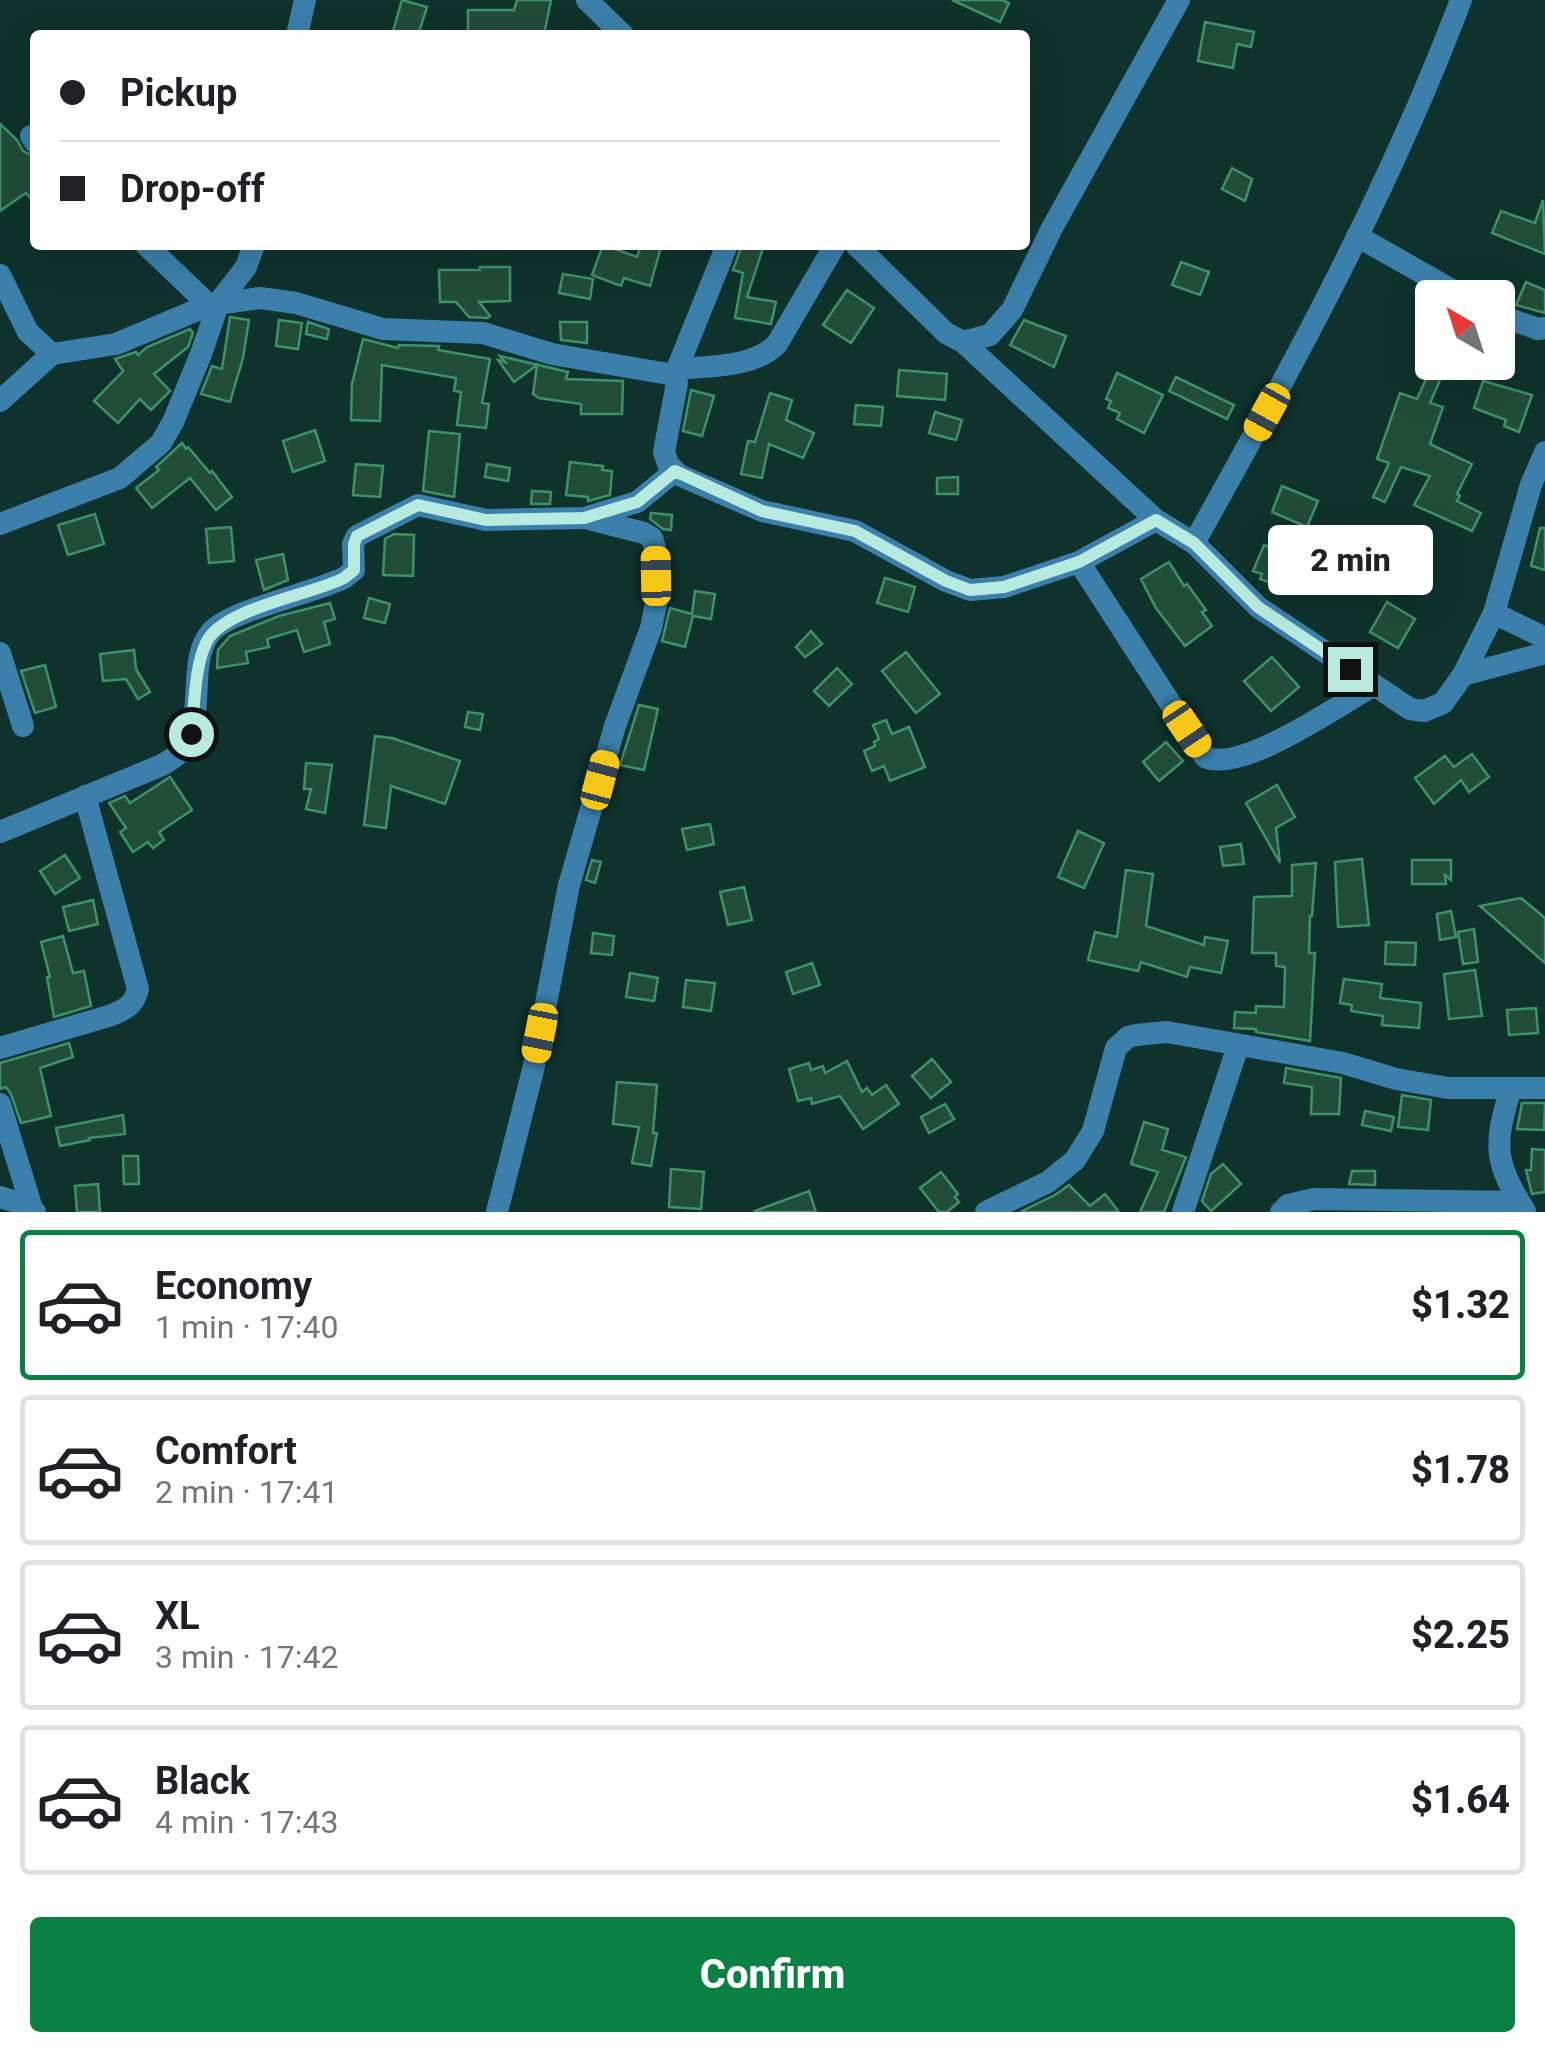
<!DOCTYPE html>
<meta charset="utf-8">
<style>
body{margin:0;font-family:Roboto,sans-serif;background:#f2f2f2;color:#202124;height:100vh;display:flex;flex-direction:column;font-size:38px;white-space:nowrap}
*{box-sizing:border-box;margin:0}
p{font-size:32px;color:#757577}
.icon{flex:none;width:55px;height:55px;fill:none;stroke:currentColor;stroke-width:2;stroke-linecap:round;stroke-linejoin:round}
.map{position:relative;height:1212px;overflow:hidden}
.panel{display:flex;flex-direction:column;background:#fff;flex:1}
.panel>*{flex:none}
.guide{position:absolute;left:30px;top:30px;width:1000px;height:220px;border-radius:10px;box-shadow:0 10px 40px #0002;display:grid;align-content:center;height:220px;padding:0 30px;background:#fff}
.needle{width:65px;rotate:321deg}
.controls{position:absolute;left:1415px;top:280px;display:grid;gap:20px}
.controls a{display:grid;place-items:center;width:100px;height:100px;border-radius:10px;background:#fff;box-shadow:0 10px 40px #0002;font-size:50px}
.end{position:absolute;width:45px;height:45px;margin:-22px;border:12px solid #b9eadf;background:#111;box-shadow:0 0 0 5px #111}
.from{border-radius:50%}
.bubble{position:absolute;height:70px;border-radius:10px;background:#fff;box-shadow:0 10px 40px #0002;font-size:32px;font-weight:800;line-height:70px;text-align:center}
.car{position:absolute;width:30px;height:60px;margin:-30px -15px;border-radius:12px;box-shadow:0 0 8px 2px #0007;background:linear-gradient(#f5c518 24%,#345 0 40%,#f5c518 0 76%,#345 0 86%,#f5c518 0)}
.guide b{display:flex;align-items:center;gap:35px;height:95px;font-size:38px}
.guide b+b{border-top:2px solid #e0e0e0}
.guide i{width:25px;height:25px;background:#202124}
ul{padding:18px 0 0;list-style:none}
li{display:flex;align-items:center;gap:30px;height:150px;margin:0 20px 15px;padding:0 10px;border:5px solid #e0e0e0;border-radius:10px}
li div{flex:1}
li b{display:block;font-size:38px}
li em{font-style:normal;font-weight:800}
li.selected{border-color:#0b8043}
li>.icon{width:90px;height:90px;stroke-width:1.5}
.primary-button{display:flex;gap:20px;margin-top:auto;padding:20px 30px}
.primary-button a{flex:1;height:115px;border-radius:10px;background:#0b8043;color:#fff;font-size:40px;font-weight:800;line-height:115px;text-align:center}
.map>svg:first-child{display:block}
</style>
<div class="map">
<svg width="1545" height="1212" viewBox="0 0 1545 1212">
<rect width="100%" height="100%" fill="#0f322c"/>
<g fill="#214c37" stroke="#3c9269" stroke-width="2.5">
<path d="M402 0 427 7 418 35H392Z"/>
<path d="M517 0H551L544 35H468V10H514Z"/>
<path d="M952 0H1002L1009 3 1000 22Z"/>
<path d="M1205 22 1254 32 1251 47 1237 44 1233 68 1198 61Z"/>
<path d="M0 124 17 140 23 151 35 157V203L26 193 0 211Z"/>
<path d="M1232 168 1252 179 1245 201 1222 189Z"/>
<path d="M1543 200 1545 254 1492 233 1501 211 1535 223Z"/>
<path d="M603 245 637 257 641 245 661 247 650 286 624 278 621 286 592 275Z"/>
<path d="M742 245H764L747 297 776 302 771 324 735 318 743 273 733 270Z"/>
<path d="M1181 262 1209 272 1200 295 1172 285Z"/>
<path d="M480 267H510V301L479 302 490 316 487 318 469 317 456 302H440L439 270H480Z"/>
<path d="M563 274 593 279 590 299 559 293Z"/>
<path d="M1526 282 1545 290V313L1516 305Z"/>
<path d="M847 290 874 308 851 343 823 325Z"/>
<path d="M230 317 249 320 243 358 230 402 201 394 212 366 222 369Z"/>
<path d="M279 320 302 323 298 349 276 346Z"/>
<path d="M1024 320 1066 336 1054 367 1010 345Z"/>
<path d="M308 322 329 329 327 339 306 334Z"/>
<path d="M560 322H587V343L561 340Z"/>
<path d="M190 329 193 333 188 347 154 374 170 391 151 410 140 399 118 423 94 401 123 371 115 359 136 352 138 355 147 347Z"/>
<path d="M363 339 398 348 399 345 439 346 438 350 490 359 482 403 489 404 486 428 457 425 461 392 454 391 456 378 382 365 380 421 351 420 352 384Z"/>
<path d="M500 356 568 372 566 379 623 381 622 414H581V404L539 398 533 394 537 365 514 382 498 360 505 362Z"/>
<path d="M1424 362H1459L1469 367 1463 379 1444 371 1430 403 1443 407 1430 444 1472 464 1457 494 1460 496 1457 501 1481 513 1472 531 1414 505 1430 476 1401 467 1385 502 1373 497 1389 463 1377 459 1400 393 1417 399 1432 366Z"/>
<path d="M899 370 947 374 945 400 897 396Z"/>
<path d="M1117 373 1163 395 1144 433 1117 419 1120 413 1108 408 1111 401 1106 399Z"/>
<path d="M1176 377 1234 405 1227 419 1169 391Z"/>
<path d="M1483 381 1532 395 1519 432 1504 426 1506 420 1474 408Z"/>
<path d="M691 390 714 396 702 436 683 431Z"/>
<path d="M770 393 792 400 786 420 814 433 803 458 769 444 762 478 741 474 748 441 755 442Z"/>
<path d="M856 405 883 407 881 426 854 424Z"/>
<path d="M935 412 962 420 956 440 929 433Z"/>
<path d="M315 430 325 461 293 472 283 441Z"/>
<path d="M429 431 460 434 454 497 423 491Z"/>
<path d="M182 443 186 449 188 447 210 473 212 471 232 497 216 510 190 478 152 508 136 488 159 470 156 467Z"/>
<path d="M570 462 603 466 602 470 612 471 610 495 588 501V497L566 495Z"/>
<path d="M356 464 383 466 380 497 353 495Z"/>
<path d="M487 464 510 468 508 481 485 477Z"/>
<path d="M958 477V494H937V478Z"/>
<path d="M1282 486 1318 501 1307 527 1272 512Z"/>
<path d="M532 491 551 492 550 504H531Z"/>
<path d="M651 513 672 515 671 530 663 529 650 519Z"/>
<path d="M95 514 104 544 68 555 58 525Z"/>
<path d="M231 527 234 561 209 563 206 529Z"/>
<path d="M1540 528H1545V570L1531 566Z"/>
<path d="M394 534 414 535 413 576 383 575 385 539Z"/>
<path d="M1264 545 1294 557 1287 581 1276 577 1274 584 1260 579 1262 574 1253 571Z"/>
<path d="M283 554 288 580 264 590 256 560Z"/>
<path d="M1169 562 1184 586 1187 584 1206 610 1202 612 1212 626 1185 646 1156 608 1141 579Z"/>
<path d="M885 578 915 587 908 612 877 603Z"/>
<path d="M695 591 715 594 711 619 693 616 685 647 662 641 670 608 692 614Z"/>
<path d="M369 598 390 604 385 623 364 618Z"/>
<path d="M1387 602 1415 619 1398 648 1370 632Z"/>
<path d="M330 603 335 619 324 622 330 644 304 652 297 630 267 639 269 647 246 652 248 663 217 668 218 650 230 636 279 616Z"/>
<path d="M811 631 822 644 805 657 796 647Z"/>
<path d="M134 650 136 669 150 692 138 699 126 679 103 681 100 654Z"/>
<path d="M906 652 940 694 916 713 882 671Z"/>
<path d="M1272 657 1299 687 1271 711 1244 681Z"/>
<path d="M45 665 56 707 35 713 21 671Z"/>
<path d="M837 668 852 684 829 706 814 691Z"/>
<path d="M639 705 658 709 644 770 620 765Z"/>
<path d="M468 712 483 714 480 730 465 727Z"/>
<path d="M886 720 892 734 909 727 925 767 890 781 884 766 872 771 864 751 875 746 874 742 879 739 873 725Z"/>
<path d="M375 736 392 738 460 761 445 804 391 786 386 828 364 825Z"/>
<path d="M1166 742 1183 761 1159 781 1143 762Z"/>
<path d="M1472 754 1489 777 1469 792 1461 780 1434 804 1415 778 1445 756 1454 767Z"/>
<path d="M306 763 332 765 325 813 306 809 311 789H304Z"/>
<path d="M170 777 192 810 159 832 164 840 153 848 148 842 133 852 120 832 126 828 109 803 125 796 130 803Z"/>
<path d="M1277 785 1295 817 1276 828 1280 863 1246 803Z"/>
<path d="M710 824 714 844 687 850 682 829Z"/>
<path d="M1078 831 1104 843 1084 888 1058 877Z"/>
<path d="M1241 844 1244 864 1223 866 1220 847Z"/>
<path d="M65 855 80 878 55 894 40 871Z"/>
<path d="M1362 859 1369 925 1338 927 1335 862Z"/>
<path d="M592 860 601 862 595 883 586 880Z"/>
<path d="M1412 860H1451V880L1445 875 1446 884H1412Z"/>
<path d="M1316 863 1312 916H1310L1309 953H1315L1310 1041 1256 1032V1029L1234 1028 1235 1012 1256 1013V1006L1284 1007 1285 967 1276 966V953H1252L1254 897 1292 896V865Z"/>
<path d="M1126 870 1153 874 1146 926 1204 945 1205 937 1228 941 1221 973 1190 967 1187 977 1141 962 1138 971 1088 960 1095 932 1117 937Z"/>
<path d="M744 887 752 920 728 925 720 892Z"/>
<path d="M1521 898 1545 918V963L1480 906Z"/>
<path d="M93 900 98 924 69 931 63 907Z"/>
<path d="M1451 911 1456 937 1440 940 1437 914Z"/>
<path d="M1474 929 1478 962 1463 964 1458 932Z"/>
<path d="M593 933 614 936 612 955 591 953Z"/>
<path d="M63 936 73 973 84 971 91 1006 54 1017 47 977H50L41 942Z"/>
<path d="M1386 942 1416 943 1415 965 1385 964Z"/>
<path d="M812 963 820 985 793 994 786 972Z"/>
<path d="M1475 970 1482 1016 1449 1019 1444 974Z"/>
<path d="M630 973 658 978 654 1001 626 997Z"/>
<path d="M1344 979 1382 984 1380 998 1421 1003 1419 1028 1382 1025 1383 1016 1351 1011 1352 1005 1340 1003Z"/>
<path d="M686 980 715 983 711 1011 683 1007Z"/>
<path d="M1536 1008 1538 1033 1509 1035 1507 1010Z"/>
<path d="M69 1043 73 1057 40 1068 51 1116 21 1123 11 1094 6 1087 0 1089V1063Z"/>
<path d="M932 1059 951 1082 931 1098 912 1076Z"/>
<path d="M847 1061 862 1092 867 1088 872 1095 886 1085 899 1104 863 1129 840 1096 812 1104 811 1098 798 1101 789 1069 809 1063 811 1070 823 1066 825 1073Z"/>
<path d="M1286 1068 1341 1078 1339 1114H1311L1312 1087 1284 1083Z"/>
<path d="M617 1082 657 1085 653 1133H657L651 1166 632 1163 639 1127 613 1124Z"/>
<path d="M1402 1095 1431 1100 1428 1130 1398 1127Z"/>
<path d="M1522 1103H1545L1544 1130 1517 1129Z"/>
<path d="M945 1104 954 1119 929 1133 921 1117Z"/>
<path d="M1365 1111 1394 1117 1391 1131 1362 1125Z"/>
<path d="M123 1115 125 1134 89 1138 90 1140 60 1146 56 1128Z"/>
<path d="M1144 1122 1168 1129 1162 1150 1186 1157 1164 1212H1140L1158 1172 1131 1164Z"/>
<path d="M1532 1149 1545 1150V1192L1532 1194 1526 1170H1531Z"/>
<path d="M123 1156H138L139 1184H124Z"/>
<path d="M1223 1164 1241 1184 1211 1211 1202 1201 1211 1174Z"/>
<path d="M671 1169 704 1172 701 1209 669 1207Z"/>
<path d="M1352 1171H1375V1185L1349 1184Z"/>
<path d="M941 1172 958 1194 955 1197 959 1202 947 1212H939L920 1188Z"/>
<path d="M98 1184 100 1212H77L75 1186Z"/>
<path d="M1069 1185 1090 1206 1105 1194 1119 1212H1020L1055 1195Z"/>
<path d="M809 1191 816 1212H756L755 1211Z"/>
</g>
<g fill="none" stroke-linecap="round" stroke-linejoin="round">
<g stroke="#3b7fab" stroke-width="22">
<path d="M587 0 623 35"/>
<path d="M297 35 305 0"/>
<path d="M31 136 35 142"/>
<path d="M1357 236 1466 298"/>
<path d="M146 245 209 305"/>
<path d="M856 245 946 333 963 342 990 335 1012 310 1052 228 1179 0"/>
<path d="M0 275 28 332 52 354"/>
<path d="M1498 315 1538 329 1545 328"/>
<path d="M963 342 1156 520 1194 543 1258 607 1410 709 1424 711 1443 703 1463 675 1494 613 1531 485 1545 452"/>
<path d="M677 369 727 245"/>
<path d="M674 375 677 369C709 366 753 368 777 344L835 245"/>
<path d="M0 401 52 354 116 344 209 305 260 298 296 303 383 329 483 333 552 354 674 375 677 383 664 452 668 464 679 475 762 511 855 531 946 581 970 590 1004 587 1079 562 1156 520"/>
<path d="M0 524 120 478 161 443 173 422 201 354 219 302 246 267 254 245"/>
<path d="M1194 543C1293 366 1389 190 1461 0"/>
<path d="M1079 562 1205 757C1241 774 1339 705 1373 686"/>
<path d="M1494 613 1545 638"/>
<path d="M0 653 23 726"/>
<path d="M1463 675 1545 653"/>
<path d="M0 832 162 765C168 761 177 757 181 751 208 721 185 660 212 631 232 610 313 593 344 578L354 570 353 544 357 536 418 505 486 520 584 518 637 502 675 471"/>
<path d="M0 1048 112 1015C126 1009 134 1005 138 989L85 796"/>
<path d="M1511 1088C1494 1144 1493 1160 1525 1211"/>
<path d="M0 1104 33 1212"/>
<path d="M0 1197 20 1203 35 1212"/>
<path d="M497 1212 533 1070 569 885 615 726 651 628 656 604 655 548 652 538 644 533 589 519"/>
<path d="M986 1212 1048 1182 1075 1160 1093 1131 1116 1048 1128 1037 1136 1035 1167 1032 1343 1063 1396 1079 1448 1088H1545"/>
<path d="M1183 1212 1238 1046"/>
<path d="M1281 1212 1288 1205 1314 1199 1519 1202"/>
</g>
</g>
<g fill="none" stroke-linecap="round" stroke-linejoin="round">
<path stroke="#b9eadf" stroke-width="12" d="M191 734C195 705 194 669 206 643 222 608 309 596 344 578L354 570V544L357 536 418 505 486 520 584 518 637 502 675 471 762 511 855 531 946 581 970 590 1004 587 1079 562 1156 520 1194 543 1258 607 1350 669"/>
</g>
</svg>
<div class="controls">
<a><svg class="needle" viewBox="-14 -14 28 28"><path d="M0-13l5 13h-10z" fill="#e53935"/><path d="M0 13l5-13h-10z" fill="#757577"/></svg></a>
</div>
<i class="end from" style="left:191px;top:734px"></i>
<i class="end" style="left:1350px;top:669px"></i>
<div class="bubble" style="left:1268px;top:525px;width:165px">2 min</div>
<i class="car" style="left:1267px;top:412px;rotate:209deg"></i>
<i class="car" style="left:656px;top:576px;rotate:359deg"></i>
<i class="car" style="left:1187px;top:729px;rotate:146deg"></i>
<i class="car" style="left:600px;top:780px;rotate:15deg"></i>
<i class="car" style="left:540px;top:1033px;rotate:191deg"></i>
<div class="guide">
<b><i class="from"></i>Pickup</b>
<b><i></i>Drop-off</b>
</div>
</div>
<section class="panel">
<ul>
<li class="selected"><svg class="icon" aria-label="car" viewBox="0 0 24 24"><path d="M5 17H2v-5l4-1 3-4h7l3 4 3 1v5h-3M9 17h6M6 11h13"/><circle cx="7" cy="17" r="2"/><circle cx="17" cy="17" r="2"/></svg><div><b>Economy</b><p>1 min · 17:40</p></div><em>$1.32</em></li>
<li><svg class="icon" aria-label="car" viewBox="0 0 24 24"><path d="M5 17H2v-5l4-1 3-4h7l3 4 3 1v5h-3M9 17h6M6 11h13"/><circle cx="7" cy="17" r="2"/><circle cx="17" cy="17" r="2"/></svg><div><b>Comfort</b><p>2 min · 17:41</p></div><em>$1.78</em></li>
<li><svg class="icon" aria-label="car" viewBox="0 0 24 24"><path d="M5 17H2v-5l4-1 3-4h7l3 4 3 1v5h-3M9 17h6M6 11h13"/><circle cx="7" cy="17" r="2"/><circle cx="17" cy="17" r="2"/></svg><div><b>XL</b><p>3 min · 17:42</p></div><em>$2.25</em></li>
<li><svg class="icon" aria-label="car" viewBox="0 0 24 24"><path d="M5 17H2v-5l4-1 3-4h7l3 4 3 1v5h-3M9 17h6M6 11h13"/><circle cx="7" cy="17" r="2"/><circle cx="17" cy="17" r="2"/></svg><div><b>Black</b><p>4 min · 17:43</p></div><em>$1.64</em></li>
</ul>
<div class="primary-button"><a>Confirm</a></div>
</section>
